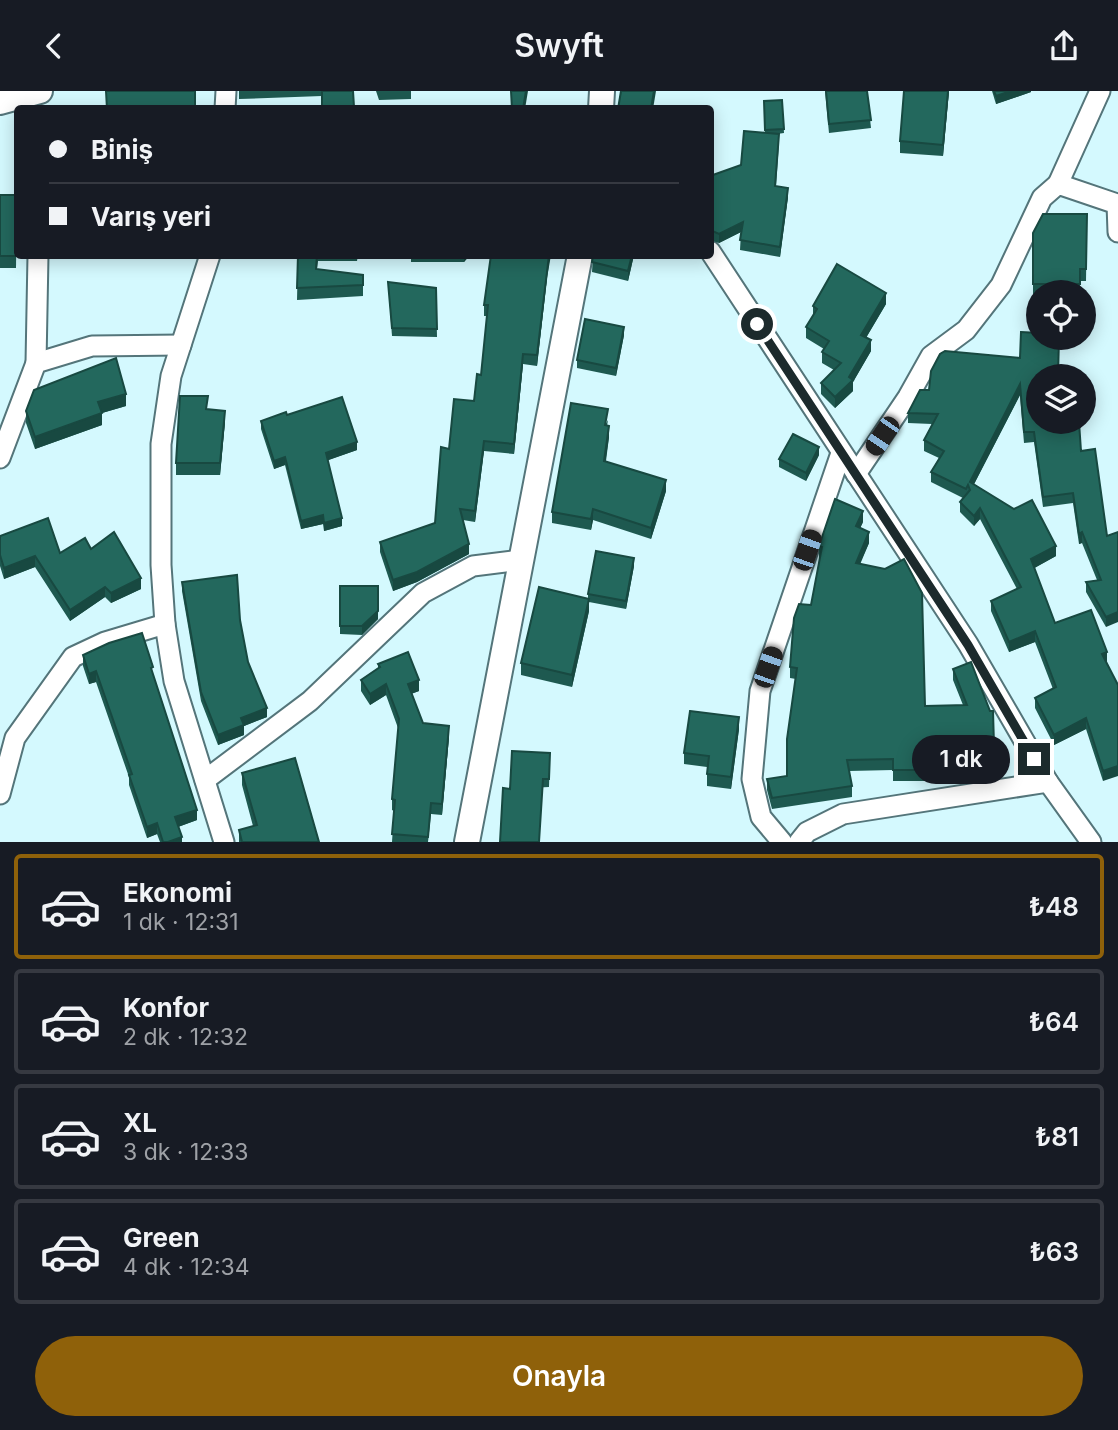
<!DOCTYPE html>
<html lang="tr">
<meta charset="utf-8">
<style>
body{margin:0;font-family:Inter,sans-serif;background:#242831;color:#f1f3f6;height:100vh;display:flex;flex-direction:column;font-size:26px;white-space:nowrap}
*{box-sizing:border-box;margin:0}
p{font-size:23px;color:#9ea1a6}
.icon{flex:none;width:38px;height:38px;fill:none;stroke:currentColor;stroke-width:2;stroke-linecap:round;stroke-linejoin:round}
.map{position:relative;height:751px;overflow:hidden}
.sheet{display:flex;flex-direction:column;background:#171b24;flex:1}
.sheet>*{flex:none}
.banner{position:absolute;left:14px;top:14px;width:700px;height:154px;border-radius:7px;box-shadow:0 4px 18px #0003;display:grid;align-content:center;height:154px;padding:0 35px;background:#171b24}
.fabs{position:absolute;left:1026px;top:189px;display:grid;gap:14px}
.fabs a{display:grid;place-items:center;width:70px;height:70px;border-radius:50%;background:#171b24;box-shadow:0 4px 18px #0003;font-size:35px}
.end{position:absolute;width:32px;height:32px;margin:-16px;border:9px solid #1c2a2c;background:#fff;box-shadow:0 0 0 4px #fff}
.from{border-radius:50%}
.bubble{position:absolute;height:49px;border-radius:24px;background:#171b24;box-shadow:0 4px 18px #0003;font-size:23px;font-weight:600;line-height:49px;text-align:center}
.car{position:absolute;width:21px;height:42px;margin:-21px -10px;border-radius:9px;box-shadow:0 0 5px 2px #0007;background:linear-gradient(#222 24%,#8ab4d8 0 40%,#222 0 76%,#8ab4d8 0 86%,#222 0)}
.banner b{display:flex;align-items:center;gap:24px;height:66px;font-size:26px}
.banner b+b{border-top:2px solid #363941}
.banner i{width:18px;height:18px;background:#f1f3f6}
ul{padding:12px 0 0;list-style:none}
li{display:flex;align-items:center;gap:21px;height:105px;margin:0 14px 10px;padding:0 21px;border:4px solid #363941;border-radius:7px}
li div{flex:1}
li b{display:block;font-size:26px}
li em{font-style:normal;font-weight:600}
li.selected{border-color:#8f610a}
li>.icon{width:63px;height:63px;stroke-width:1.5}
.button{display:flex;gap:14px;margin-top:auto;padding:14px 35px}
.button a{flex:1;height:80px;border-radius:42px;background:#8f610a;color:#fff;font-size:28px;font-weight:600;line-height:80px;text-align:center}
header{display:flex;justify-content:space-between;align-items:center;height:91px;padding:0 35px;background:#171b24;font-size:32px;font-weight:600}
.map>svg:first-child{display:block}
</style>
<header><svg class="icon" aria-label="back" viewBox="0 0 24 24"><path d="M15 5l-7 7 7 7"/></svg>Swyft<svg class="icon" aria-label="share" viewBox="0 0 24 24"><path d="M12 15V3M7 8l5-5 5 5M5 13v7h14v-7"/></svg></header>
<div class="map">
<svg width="1118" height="751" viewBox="0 0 1118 751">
<rect width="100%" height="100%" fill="#d4f9fe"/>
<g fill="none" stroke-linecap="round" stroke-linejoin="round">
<defs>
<g id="minor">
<path d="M225 18 226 0"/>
<path d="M1058 93 1100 0"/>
<path d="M710 160 968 553 1048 691 1091 751"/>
<path d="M210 164 171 285 161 353V474L165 533 174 590 224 751"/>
<path d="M36 272 38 164"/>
<path d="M0 367 36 272 92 255 181 254"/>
<path d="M856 383 908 306 931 265 966 239 1001 194 1042 107 1058 93 1117 113 1118 141"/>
<path d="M205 689 310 610 423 502 473 475 521 469"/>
<path d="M0 703 15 647 73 566 105 551 165 533"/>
<path d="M782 751 761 726 752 688 760 600 841 362"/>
<path d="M799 751 807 741 843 723 1048 691"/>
</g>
<g id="tertiary">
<path d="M0 11 40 0"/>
<path d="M601 18 602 0"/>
<path d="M467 751 580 164"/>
</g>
</defs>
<use href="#minor" stroke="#54757a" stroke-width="23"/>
<use href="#tertiary" stroke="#54757a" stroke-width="28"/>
<use href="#minor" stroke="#fff" stroke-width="19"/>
<use href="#tertiary" stroke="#fff" stroke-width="24"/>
</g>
<g fill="#1e5950">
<path d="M239 0H353L354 18H322V5L239 8Z"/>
<path d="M376 0H411V8L379 9Z"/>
<path d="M825 0H867L871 37 829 42Z"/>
<path d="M949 0 943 65 900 62V50Z"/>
<path d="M992 0H1031V1L996 13Z"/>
<path d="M782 9 784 42 777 43 779 52 776 95 788 106 780 166 740 159 741 141 719 152 710 149V85L741 74 765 42 764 10Z"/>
<path d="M0 104H17L16 177H0Z"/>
<path d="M1087 123 1086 190H1080V201H1038V205H1033V142Z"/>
<path d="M298 164H358L357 170H318L317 178 363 184V205L297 209Z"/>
<path d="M411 164H470L464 171H411Z"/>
<path d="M593 164H634L628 190 592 181Z"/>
<path d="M547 187 537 275 523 273 514 363 484 360 475 431 463 429 469 463 417 491 393 500 380 461V451L435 432 449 358 474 310 481 284 487 225H484V214Z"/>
<path d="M388 191 436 197 437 246 392 245Z"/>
<path d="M886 213 866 247 871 260 853 291V300L835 317 821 303V292L834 279 822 272V261L824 258 806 247V236L813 225V215Z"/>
<path d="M624 244 616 285 577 277V269Z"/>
<path d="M1038 285 1081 360 1107 445 1106 536 1086 501V491L1097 489 1082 452 1079 453 1073 412 1043 416 1034 351 1024 352 1020 304 974 393 1056 465 1034 477 1055 532 1107 571 1103 690 1086 638 1054 654 1035 617V607L1053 598 1035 551 1009 561 991 520V510L1017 498 980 428 974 435 960 421V411L963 407 931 391V381L939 367 924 360V349L932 333 908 332V322L929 299Z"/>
<path d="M126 315 102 322V334L35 358 26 332V320Z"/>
<path d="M208 318 225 331 220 384H176V372Z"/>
<path d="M287 324 357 359 328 369 342 435 324 440 323 433 301 438 285 374 274 378 261 338V330Z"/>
<path d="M608 329 607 335 609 346 606 370 666 400 651 448 593 429 591 439 552 432V421Z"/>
<path d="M819 364 806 390 779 376V368Z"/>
<path d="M863 431 860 437 869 452 860 472 925 615 963 614 953 589V578L990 620H993L994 665H966V662H928L929 690H893V679L849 680 852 695V706L772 718 767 699V688L787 685 796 588 790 587V576L811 514 820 466H819V455Z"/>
<path d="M0 445 60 462 91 458 141 498 111 512 105 506 70 530 35 476 4 488 0 475Z"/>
<path d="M634 475 626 518 589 511V520L572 596 521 584V572L588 508V503Z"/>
<path d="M182 491 240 529 248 571 267 626 244 635V644L218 654 201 610 182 500Z"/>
<path d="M340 495H378V528L362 544 340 543Z"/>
<path d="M83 564 153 584 197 729 178 736 182 751H160L157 743 147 747 129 694V686L96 591 89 593 83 575Z"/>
<path d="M378 573 419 600 411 603 423 632 449 646 442 724 431 723 428 751H392L394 720 392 719V708L398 637 386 604 370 614 361 600V589L378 577Z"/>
<path d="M739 638 731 698 707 695V676L684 673V662Z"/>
<path d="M550 662 549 696 510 698Z"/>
<path d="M242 682 319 751H239V739L253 735 242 694Z"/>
</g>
<g fill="#184941">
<path d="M526 0H528L525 18H523Z"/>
<path d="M654 0H656L653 18H651Z"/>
<path d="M948 0H949L943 65V54Z"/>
<path d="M1011 0H1031V1L996 13V5Z"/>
<path d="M788 97V106L780 166V156Z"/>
<path d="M743 131V140L719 152V143Z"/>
<path d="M464 164H470L464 171Z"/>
<path d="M549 164H551L547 187 537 275V264Z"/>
<path d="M632 164H634L628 190V180Z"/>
<path d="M886 202V213L861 255V244Z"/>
<path d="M624 236V244L616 285V277Z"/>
<path d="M871 249V260L853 291V300L835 317V306L849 286Z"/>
<path d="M523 263V273L514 363V353Z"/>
<path d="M1020 293V304L970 401V391Z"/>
<path d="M126 303V315L102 322V334L35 358V346L98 311Z"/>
<path d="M225 320V331L220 384V372Z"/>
<path d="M609 335V346L604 380V370Z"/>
<path d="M484 350V360L475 431V420Z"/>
<path d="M357 351V359L326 370V362Z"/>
<path d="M819 356V364L806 390V382Z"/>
<path d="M285 366V374L274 378V370Z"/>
<path d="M666 389V400L651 448V437Z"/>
<path d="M980 417V428L974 435V425Z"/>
<path d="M593 418V429L591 439V428Z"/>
<path d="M863 420V431L856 446V435Z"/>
<path d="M323 424V433L301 438V430Z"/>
<path d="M342 427V435L324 440V432Z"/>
<path d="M869 441V452L856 483V472Z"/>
<path d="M1082 441V452L1079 453V443Z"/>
<path d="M469 453V463L417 491 393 500V489Z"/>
<path d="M1056 455V465L1031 479V468Z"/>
<path d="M35 465V476L4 488V477Z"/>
<path d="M634 467V475L626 518V510Z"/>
<path d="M141 487V498L111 512V502Z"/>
<path d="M105 496V506L70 530V519Z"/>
<path d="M589 508V520L572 596V584Z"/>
<path d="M378 520V528L362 544V535Z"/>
<path d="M1118 521V531L1106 536V526Z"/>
<path d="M1035 540V551L1009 561V551Z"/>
<path d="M1107 561V571L1102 573V563Z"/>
<path d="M96 580V591L89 593V583Z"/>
<path d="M419 589V600L408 604V593Z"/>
<path d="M386 593V604L370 614V603Z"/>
<path d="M267 617V626L244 635V644L218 654V644L241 627Z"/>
<path d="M739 626V638L731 698V686Z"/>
<path d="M1086 627V638L1054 654V644Z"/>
<path d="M449 635V646L442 724V713Z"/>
<path d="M1118 675V685L1103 690V680Z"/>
<path d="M197 719V729L175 737V726Z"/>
<path d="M157 732V743L147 747V736Z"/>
<path d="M182 746V751H168Z"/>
</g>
<g fill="#23685d" stroke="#184941" stroke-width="2">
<path d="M106 0H195V18H107Z"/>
<path d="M322 0H353L354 16H322Z"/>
<path d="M511 0H526L523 18H512Z"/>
<path d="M621 0H654L651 18H618Z"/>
<path d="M826 0H867L871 29 829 33Z"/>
<path d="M904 0H948L943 54 900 50Z"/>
<path d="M994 0H1011L996 5Z"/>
<path d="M782 9 784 38 765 39 764 10Z"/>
<path d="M744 40 779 43 775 95 788 97 780 156 740 149 743 131 719 143 710 139V85L741 74Z"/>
<path d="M0 104H17L16 165H0Z"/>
<path d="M1043 123H1087L1086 178H1080V193H1033V142Z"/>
<path d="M298 164H317L316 178 363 184V194L297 197Z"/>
<path d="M491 164H549L537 264 523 263 514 353 484 350 475 420 460 418 469 453 417 481 393 489 380 451 435 432 441 356 449 358 454 308 474 310 477 283 481 284 488 214H484Z"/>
<path d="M593 164H632L628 180 592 171Z"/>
<path d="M837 173 886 202 861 244 871 249 849 286 853 289 835 306 821 292 841 272 822 261 829 250 806 236 817 218 813 215Z"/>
<path d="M388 191 436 197 437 238 392 237Z"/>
<path d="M585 228 624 236 616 277 577 269Z"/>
<path d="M1021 241 1038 242V247H1059L1058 285H1038V331H1079L1081 360 1095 358 1107 445 1118 441V521L1106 526 1086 491 1101 489 1082 441 1079 443 1073 402 1043 406 1034 341H1024L1020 293 970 391 1014 418 1032 409 1056 455 1031 468 1055 532 1091 519 1107 561 1102 563 1118 594V675L1103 680 1086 627 1054 644 1035 607 1056 596 1035 540 1009 551 991 510 1021 496 980 417 974 425 960 411 970 399 968 394 966 398 931 381 944 360 924 349 938 323 908 322 920 299H929L931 280 940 263 945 260 1020 267Z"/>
<path d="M116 267 126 303 98 311 102 322 35 346 26 320 34 299Z"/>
<path d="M180 305H208L206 318 225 320 220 372H176Z"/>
<path d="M342 306 357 351 326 362 342 427 324 432 323 424 301 430 285 366 274 370 261 330 286 321 287 324Z"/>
<path d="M571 312 608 318 605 334 609 335 604 370 666 389 651 437 593 418 591 428 552 421Z"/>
<path d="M793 343 819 356 806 382 779 368Z"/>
<path d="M835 408 863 420 856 435 869 441 856 472 885 478 904 468 922 502 925 615 967 614 953 578 971 571 990 620H993L994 654H966V651H928L929 679H893V668L847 669 852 695 772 707 767 688 787 685V648L797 577 790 576 794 527 799 513 811 514 822 456 819 455Z"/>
<path d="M48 427 60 462 85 447 91 458 114 441 141 487 111 502 105 496 70 519 35 465 4 477 0 464V445Z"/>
<path d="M596 460 634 467 626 510 588 503Z"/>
<path d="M237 484 240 529 248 571 267 617 241 627 244 634 218 644 201 601 182 491Z"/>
<path d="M340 495H378V520L362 535H340Z"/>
<path d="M539 496 589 508 572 584 521 572Z"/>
<path d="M142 542 153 576 151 577 197 719 175 726 182 746 168 751H163L157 732 147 736 129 684 132 683 96 580 89 583 83 564 109 552Z"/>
<path d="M408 561 419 589 408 593 423 632 449 635 442 713 431 712 428 746 392 743 395 709 392 708 399 628 386 593 370 603 361 589 380 576 378 573Z"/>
<path d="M690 620 739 626 731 686 707 683 709 665 684 662Z"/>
<path d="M512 660 550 662 549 688H543L539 751H500L503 697 510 698Z"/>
<path d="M295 667 319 751H242L239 739 257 734 242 682Z"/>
</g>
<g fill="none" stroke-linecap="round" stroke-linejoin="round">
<path stroke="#1c2a2c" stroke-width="9" d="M757 233 968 554 1034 668"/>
</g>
</svg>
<div class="fabs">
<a><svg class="icon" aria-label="locate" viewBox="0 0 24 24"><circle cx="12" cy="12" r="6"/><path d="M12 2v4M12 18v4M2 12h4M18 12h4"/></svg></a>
<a><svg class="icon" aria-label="layers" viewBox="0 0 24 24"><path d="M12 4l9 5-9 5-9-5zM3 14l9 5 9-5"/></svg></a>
</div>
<i class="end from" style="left:757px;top:233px"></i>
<i class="end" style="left:1034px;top:668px"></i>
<div class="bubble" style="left:912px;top:644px;width:98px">1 dk</div>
<i class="car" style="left:882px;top:345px;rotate:214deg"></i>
<i class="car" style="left:807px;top:459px;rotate:19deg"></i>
<i class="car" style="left:768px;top:576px;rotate:19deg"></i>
<div class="banner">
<b><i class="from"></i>Biniş</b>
<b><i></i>Varış yeri</b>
</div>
</div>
<section class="sheet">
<ul>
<li class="selected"><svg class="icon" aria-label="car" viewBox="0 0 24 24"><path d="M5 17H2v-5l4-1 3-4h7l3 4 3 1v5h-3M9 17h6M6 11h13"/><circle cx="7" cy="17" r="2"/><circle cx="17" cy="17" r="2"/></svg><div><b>Ekonomi</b><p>1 dk · 12:31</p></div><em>₺48</em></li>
<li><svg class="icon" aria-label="car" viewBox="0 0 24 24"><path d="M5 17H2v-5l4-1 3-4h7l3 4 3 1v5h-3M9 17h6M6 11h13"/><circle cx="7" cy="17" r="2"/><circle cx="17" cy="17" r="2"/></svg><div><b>Konfor</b><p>2 dk · 12:32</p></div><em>₺64</em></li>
<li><svg class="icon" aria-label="car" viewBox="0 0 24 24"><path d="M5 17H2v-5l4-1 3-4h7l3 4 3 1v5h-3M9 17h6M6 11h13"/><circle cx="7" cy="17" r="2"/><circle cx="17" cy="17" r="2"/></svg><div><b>XL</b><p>3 dk · 12:33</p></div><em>₺81</em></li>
<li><svg class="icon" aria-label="car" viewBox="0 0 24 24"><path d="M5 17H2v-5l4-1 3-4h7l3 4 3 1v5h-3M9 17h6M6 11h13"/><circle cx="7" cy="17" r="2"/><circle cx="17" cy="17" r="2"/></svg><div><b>Green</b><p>4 dk · 12:34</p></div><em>₺63</em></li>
</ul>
<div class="button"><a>Onayla</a></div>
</section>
